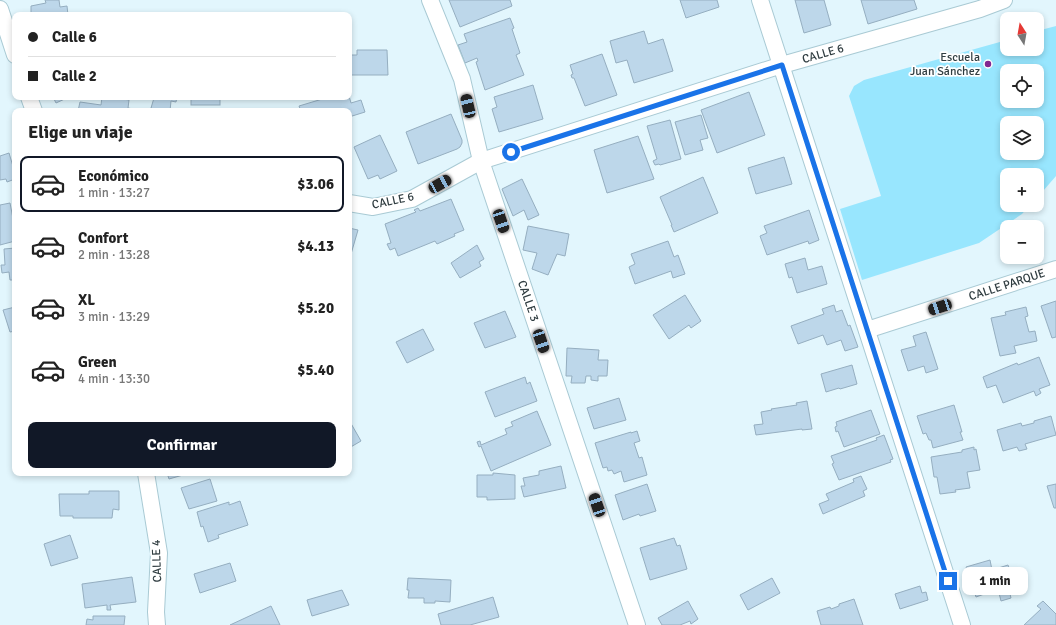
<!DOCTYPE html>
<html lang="es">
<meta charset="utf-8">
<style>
body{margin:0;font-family:Signika,sans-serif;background:#f2f2f2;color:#222;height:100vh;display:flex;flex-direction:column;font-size:15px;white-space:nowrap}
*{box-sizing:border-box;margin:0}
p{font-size:13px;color:#767676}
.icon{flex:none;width:22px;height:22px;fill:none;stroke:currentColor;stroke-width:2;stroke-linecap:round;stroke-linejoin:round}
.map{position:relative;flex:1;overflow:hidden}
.details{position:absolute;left:12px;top:108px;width:340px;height:368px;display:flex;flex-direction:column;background:#fff;border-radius:8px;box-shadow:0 2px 6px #0003}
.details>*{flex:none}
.hud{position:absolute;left:12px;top:12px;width:340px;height:88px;border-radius:8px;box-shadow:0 2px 6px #0003;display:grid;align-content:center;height:88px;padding:0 16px;background:#fff}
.needle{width:26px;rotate:349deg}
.tools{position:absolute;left:1000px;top:12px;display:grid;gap:8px}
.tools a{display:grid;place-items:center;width:44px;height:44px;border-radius:8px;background:#fff;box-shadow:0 2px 6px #0003;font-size:20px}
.end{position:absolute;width:18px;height:18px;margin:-9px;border:5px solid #1a73e8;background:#fff;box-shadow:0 0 0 2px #fff}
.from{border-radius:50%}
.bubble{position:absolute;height:28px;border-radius:8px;background:#fff;box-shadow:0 2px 6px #0003;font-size:13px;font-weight:800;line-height:28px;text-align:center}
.car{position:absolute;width:12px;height:24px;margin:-12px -6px;border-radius:5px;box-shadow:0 0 3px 1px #0007;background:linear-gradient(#222 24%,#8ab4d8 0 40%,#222 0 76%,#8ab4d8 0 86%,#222 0)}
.hud b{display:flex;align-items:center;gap:14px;height:38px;font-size:15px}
.hud b+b{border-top:1px solid #e0e0e0}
.hud i{width:10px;height:10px;background:#222}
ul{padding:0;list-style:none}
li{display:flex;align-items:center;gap:12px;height:56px;margin:0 8px 6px;padding:0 8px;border:2px solid transparent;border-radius:8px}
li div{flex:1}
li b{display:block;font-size:15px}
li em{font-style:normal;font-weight:800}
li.active{border-color:#111827}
li>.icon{width:36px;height:36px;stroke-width:1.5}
h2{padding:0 16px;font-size:18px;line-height:48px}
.action{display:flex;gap:8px;margin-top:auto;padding:8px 16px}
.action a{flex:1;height:46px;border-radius:8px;background:#111827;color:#fff;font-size:16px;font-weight:800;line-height:46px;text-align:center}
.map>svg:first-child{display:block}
</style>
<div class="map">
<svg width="1056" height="625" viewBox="0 0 1056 625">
<rect width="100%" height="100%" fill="#e2f6fd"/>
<path fill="#98e6fe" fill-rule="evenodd" d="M1056 26V176L1037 198V175H1007V205H1030L1022 214 979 243 862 280 840 209 881 196 849 96 854 86 864 80 1007 40V49H1037V31ZM1007 71H1037V101H1007ZM1007 123H1037V153H1007Z"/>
<g fill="#bdd7ea" stroke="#95aec0">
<path d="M45 0H59L60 7 67 6 68 15H29L31 14V6L46 3Z"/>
<path d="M449 0H510L512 6 460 27Z"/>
<path d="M680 0H717L719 7 686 18Z"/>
<path d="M795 0H824L831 25 804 33Z"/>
<path d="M861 0H914L917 9 868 24Z"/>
<path d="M510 18 514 28 512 29 520 53 516 55 524 75 485 90 476 62 478 61 477 58 465 63 458 45 467 42 464 34Z"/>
<path d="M644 31 648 44 663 39 673 71 634 83 627 60 616 63 610 41Z"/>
<path d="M357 50H387L388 75H349V55H357Z"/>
<path d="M602 54 617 95 585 106 574 78H572L571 75 573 74 570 65Z"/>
<path d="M533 85 543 119 499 132 492 109 497 107 494 97Z"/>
<path d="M749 92 765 135 717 153 701 110Z"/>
<path d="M349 96 351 103 361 100 365 112 349 117V111H301L299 106 329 97H349Z"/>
<path d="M53 97H69L56 103Z"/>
<path d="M102 97H110L129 100 128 108 144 111H78L80 102 101 105Z"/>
<path d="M159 97H177L176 102 171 101 170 111H156L157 110 151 108 154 98 159 99Z"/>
<rect x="191" y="97" width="29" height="8"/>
<path d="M451 114 462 140V143L460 147 457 149 418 164 406 132Z"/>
<path d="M701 115 708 138 700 140 703 150 685 155 675 122Z"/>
<path d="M670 120 681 159 660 165 659 164 655 165 653 161 657 159 647 126Z"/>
<path d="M380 135 397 171 380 179 378 175 368 179 354 147Z"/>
<path d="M638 136 654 179 607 193 594 150Z"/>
<path d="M9 153 15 173V179L7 182 6 179 0 180V156Z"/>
<path d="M784 157 792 184 756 194 748 168Z"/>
<path d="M703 177 718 213 674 232 671 225H672L660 197Z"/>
<path d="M522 179 539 215 528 220 524 210 513 216 502 189Z"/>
<path d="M451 199 464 230 454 234 455 236 437 244 435 241 398 256 395 248 390 250 387 244 391 243 385 224 416 212 414 210 418 208 420 211Z"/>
<path d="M10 203 15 229V241L0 245V205Z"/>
<path d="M809 210 819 240 809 244 808 241 767 255 760 236 767 233 764 226Z"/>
<path d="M528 226 569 234 565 256 557 254 548 275 532 269 537 253 523 250Z"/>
<path d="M349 228 358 230 349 261Z"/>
<path d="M668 241 674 257 678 255 685 274 673 278 671 271 635 284 629 267 635 264 631 254Z"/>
<path d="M477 245 484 259 479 262 481 266 460 278 451 263Z"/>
<path d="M15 248V280H10L9 272 2 273 1 265H5L4 249Z"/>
<path d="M805 258 808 270 822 266 827 284 797 293 792 277 789 278 785 264Z"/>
<path d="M685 295 701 321 691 328 689 325 669 339 653 315Z"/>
<path d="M1056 301V337L1052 338 1041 306Z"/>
<path d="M834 305 836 312 842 310 848 326 850 325 858 347 845 351 841 340 827 345 823 335 798 344 791 326 824 314 822 309Z"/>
<path d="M15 307V331L10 332 3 310Z"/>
<path d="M1026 307 1028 316 1025 317 1029 332 1035 331 1037 341 1014 346 1016 353 1000 356 991 318 1006 315 1005 312Z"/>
<path d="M505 311 516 337 485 348 474 323Z"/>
<path d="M423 329 434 350 407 363 396 342Z"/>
<path d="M926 332 938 369 926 373 924 366 908 371 901 350 916 346 913 336Z"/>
<path d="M567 348 599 350 598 360H608L607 376H598V381L591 380V376H586L585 383H571L572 376H566Z"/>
<path d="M1039 357 1050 385 1039 389 1041 393 1036 396 1034 391 1003 403 996 385 987 388 983 377 1017 363 1018 365Z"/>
<path d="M852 365 857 384 840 389 839 388 826 392 821 374Z"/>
<path d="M525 377 527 384 530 382 537 401 495 417 485 392Z"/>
<path d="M619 398 626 420 594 429 587 408Z"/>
<path d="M807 401 812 429 802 430V429L756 435 754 425 763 424 761 412 772 410 771 409 797 405 796 403Z"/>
<path d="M954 405 962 432H960L963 440 933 448 931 440H929L926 433 923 434 917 416Z"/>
<path d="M871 410 880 434 844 447 838 431 836 432 835 427 837 426 836 422Z"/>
<path d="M537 411 551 445 491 471 481 446 479 447 477 442 480 441 481 445 507 434 505 429 513 426 511 422Z"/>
<path d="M1051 416 1056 435 1025 444 1027 449 1019 451 1017 447 1003 451 997 430 1021 423 1022 426 1034 423V421Z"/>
<path d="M349 420 361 441 349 448Z"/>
<path d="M637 431 640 441 634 443 639 458 642 457 647 475 624 482 621 471 614 474 612 470 608 471 607 467 603 468 595 443 631 432V433Z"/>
<path d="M884 435 893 459 890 460 891 462 839 480 832 464 834 463 831 456 877 440 876 438Z"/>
<path d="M974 447V450L976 449 980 470 967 472 970 488 955 490 956 492 940 494 937 477H934L931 457 962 452V450Z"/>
<path d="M561 466 566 488 524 497 521 486H525L523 478 539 475V471Z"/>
<path d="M167 473H190L169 479Z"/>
<path d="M493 473 515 475V499L487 500V497H477V475H493Z"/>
<path d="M861 476 867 489 863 491 865 496 823 514 819 504 829 500 826 494 854 482 853 479Z"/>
<path d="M210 479 217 501 189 509 181 488Z"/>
<path d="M647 484 656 511 640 516 639 514 623 520 615 495Z"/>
<path d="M1056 484V508H1054L1047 486Z"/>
<path d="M89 491H119V510L113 509 112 518H73V516H60L59 494H89Z"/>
<path d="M240 501 248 525 218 535 219 538 208 542 203 526 201 527 197 512 229 502V505Z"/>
<path d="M70 535 78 558 51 566 44 544Z"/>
<path d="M674 538 677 546 680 545 687 569 650 580 640 548Z"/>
<path d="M990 560 992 570 1008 565 1018 591 1010 594 1011 598 1001 601 998 589 976 597 966 567Z"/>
<path d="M230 563 236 581 200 593 194 574Z"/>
<path d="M132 577 136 602 110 605 111 610H107V605L85 608 82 584Z"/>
<path d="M408 578 451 580 450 602 435 601V603H424V598H408L409 590H407Z"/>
<path d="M772 578 780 593 748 610 740 595Z"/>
<path d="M920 586 922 593 926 592 928 600 900 609 895 594Z"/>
<path d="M342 590 349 605 312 616 307 600Z"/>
<path d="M493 597 499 617 470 625H441L438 614Z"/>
<path d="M854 599 863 625H821L817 611 830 607 831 609 839 606V604Z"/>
<path d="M688 601 698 619 691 624 690 621 680 625H662L658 618Z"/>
<path d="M1043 601 1056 614V625H1024L1041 609 1037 606Z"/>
<path d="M271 606 280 625H230Z"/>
<path d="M93 616H125L124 625H86L87 619 93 620Z"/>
</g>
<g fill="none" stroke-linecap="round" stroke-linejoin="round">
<defs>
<g id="minor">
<path d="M430 0 462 79 481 161 637 625"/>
<path d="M760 0 962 625"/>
<path d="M0 9 15 55"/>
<path d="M29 97 34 111"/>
<path d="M349 203 373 207 412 199 481 161 782 65 980 9 1004 0"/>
<path d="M867 330 1056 269"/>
<path d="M146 473 159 553 156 612 157 625"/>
</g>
</defs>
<use href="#minor" stroke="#a9cad4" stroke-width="18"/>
<use href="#minor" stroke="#fff" stroke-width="16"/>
</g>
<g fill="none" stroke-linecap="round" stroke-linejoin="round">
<path stroke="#1a73e8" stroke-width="5" d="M511 152 782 65 948 581"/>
</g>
<circle fill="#822692" stroke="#fff" stroke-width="1.5" cx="988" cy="64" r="4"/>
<g text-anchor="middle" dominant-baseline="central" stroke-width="3.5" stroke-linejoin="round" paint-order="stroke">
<g font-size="12" fill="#303d41" stroke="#fff">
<text transform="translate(823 54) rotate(-16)">CALLE 6</text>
<text transform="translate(393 201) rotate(-12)">CALLE 6</text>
<text transform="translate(1007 285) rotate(-18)">CALLE PARQUE</text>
<text transform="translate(528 301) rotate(71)">CALLE 3</text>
<text transform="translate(157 561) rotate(-92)">CALLE 4</text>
</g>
<g font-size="12" fill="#303d41" stroke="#fff" text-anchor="end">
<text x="980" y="57">Escuela<tspan x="980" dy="14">Juan Sánchez</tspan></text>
</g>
</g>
</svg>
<div class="tools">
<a><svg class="needle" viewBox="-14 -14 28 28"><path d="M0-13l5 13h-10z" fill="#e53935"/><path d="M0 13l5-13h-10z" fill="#767676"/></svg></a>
<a><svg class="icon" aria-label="locate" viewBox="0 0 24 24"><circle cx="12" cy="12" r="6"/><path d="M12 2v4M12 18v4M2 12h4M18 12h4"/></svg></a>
<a><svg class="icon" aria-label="layers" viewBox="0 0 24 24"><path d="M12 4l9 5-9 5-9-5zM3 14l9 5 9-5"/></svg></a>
<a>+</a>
<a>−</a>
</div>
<i class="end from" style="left:511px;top:152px"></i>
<i class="end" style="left:948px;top:581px"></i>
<div class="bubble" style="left:962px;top:567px;width:66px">1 min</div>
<i class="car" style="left:468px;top:106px;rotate:347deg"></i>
<i class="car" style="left:440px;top:184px;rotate:61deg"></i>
<i class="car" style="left:501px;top:221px;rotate:161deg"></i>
<i class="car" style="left:940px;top:307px;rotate:252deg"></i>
<i class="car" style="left:541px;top:341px;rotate:161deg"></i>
<i class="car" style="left:597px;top:505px;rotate:341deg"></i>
<div class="hud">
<b><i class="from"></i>Calle 6</b>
<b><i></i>Calle 2</b>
</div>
<section class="details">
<h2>Elige un viaje</h2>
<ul>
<li class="active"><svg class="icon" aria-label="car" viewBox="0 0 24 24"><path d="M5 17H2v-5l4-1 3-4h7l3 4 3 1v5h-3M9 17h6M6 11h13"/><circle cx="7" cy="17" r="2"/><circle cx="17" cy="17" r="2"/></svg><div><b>Económico</b><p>1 min · 13:27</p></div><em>$3.06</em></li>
<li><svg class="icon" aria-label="car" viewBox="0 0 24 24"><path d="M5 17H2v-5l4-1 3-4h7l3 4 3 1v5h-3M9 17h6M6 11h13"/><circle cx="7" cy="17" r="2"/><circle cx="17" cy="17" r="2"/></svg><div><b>Confort</b><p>2 min · 13:28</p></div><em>$4.13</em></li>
<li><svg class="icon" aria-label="car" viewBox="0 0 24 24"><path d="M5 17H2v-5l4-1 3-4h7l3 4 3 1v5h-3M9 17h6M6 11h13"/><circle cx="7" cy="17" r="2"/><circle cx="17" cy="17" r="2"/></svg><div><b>XL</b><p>3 min · 13:29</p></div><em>$5.20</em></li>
<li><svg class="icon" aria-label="car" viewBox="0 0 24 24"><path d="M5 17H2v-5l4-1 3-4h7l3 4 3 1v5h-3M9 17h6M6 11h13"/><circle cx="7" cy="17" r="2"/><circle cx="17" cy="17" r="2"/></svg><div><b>Green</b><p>4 min · 13:30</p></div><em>$5.40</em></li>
</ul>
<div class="action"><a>Confirmar</a></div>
</section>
</div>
